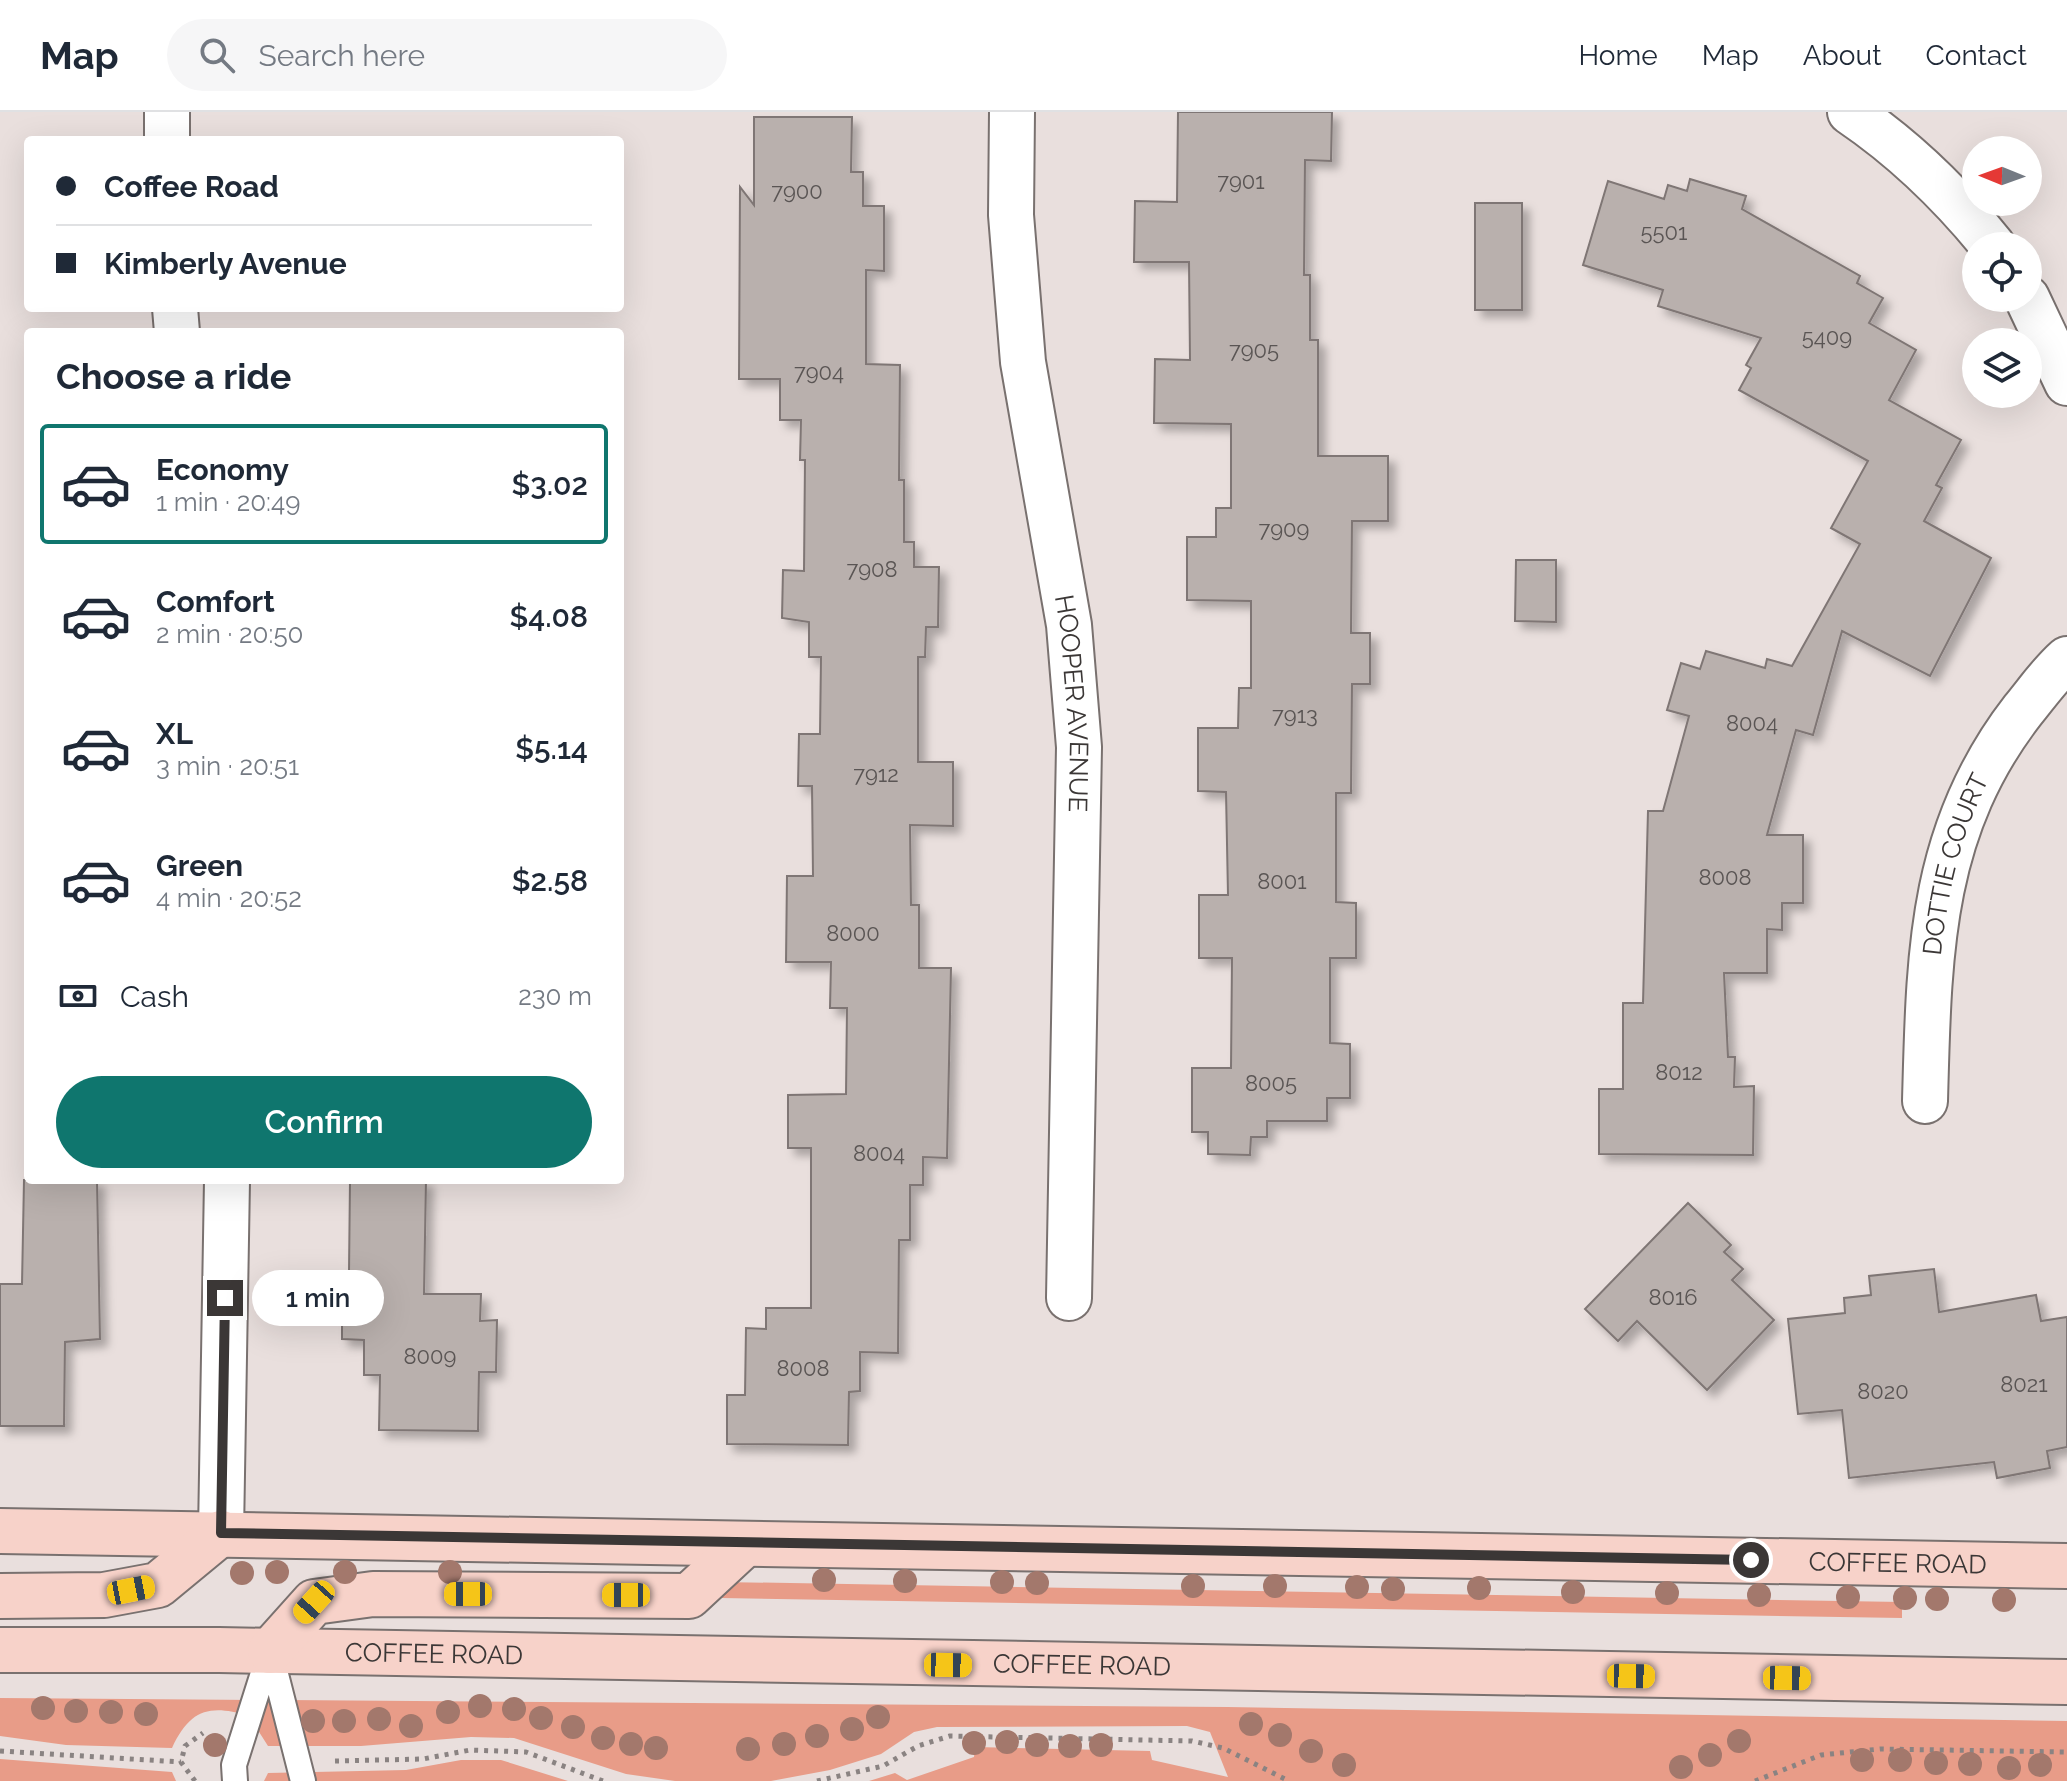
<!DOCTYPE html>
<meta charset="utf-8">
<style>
body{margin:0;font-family:Raleway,sans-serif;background:#f6f6f7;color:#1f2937;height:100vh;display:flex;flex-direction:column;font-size:30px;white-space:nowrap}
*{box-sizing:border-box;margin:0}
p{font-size:26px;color:#747a83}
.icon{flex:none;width:44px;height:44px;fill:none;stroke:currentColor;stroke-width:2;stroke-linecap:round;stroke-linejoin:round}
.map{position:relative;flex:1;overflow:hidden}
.sheet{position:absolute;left:24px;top:216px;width:600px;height:856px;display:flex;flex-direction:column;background:#fff;border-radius:8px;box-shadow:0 8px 32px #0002}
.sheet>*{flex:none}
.guide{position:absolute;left:24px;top:24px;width:600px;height:176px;border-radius:8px;box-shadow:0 8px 32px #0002;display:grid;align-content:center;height:176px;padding:0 32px;background:#fff}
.needle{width:52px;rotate:271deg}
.buttons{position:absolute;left:1962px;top:24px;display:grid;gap:16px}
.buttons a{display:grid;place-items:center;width:80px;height:80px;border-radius:50%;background:#fff;box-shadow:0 8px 32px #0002;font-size:40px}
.end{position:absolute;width:36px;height:36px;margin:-18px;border:10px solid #3b3736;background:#fff;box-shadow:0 0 0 4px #fff}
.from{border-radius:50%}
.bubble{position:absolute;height:56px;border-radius:28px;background:#fff;box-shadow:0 8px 32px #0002;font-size:26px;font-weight:600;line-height:56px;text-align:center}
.car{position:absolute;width:24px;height:48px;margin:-24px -12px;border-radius:10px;box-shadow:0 0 6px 2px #0007;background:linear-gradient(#f5c518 24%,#345 0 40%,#f5c518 0 76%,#345 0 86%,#f5c518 0)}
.guide b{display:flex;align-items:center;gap:28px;height:76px;font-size:30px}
.guide b+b{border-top:2px solid #e0e1e3}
.guide i{width:20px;height:20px;background:#1f2937}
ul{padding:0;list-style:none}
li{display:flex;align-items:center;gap:24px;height:120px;margin:0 16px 12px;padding:0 16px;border:4px solid transparent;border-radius:8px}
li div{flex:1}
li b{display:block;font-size:30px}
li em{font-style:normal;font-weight:600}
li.selected{border-color:#0f766e}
li>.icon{width:72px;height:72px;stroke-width:1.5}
h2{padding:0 32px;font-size:36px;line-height:96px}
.pay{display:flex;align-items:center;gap:20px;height:88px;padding:0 32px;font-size:30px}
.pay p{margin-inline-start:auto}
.button{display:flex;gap:16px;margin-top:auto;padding:16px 32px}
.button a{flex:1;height:92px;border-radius:48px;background:#0f766e;color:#fff;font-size:32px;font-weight:600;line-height:92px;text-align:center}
header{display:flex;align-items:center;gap:48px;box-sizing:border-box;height:112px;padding:0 40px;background:#fff;border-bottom:2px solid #e0e1e3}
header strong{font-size:38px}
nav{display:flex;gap:44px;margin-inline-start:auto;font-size:28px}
.search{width:560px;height:72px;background:#f6f6f7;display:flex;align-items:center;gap:20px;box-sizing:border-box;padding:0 28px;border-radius:44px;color:#747a83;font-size:30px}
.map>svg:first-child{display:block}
</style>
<header>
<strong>Map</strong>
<div class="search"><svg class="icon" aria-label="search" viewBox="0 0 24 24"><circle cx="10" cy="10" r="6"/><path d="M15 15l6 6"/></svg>Search here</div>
<nav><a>Home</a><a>Map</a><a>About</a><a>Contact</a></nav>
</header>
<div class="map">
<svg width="2067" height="1669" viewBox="0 0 2067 1669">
<defs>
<filter id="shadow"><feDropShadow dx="7" dy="7" stdDeviation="4" flood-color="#0004"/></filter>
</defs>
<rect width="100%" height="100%" fill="#e9dfdd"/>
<g fill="#e89c88">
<path d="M490 1466 1902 1490V1506L489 1482Z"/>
<path d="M0 1586 1227 1595 2067 1609V1669H869L895 1661 907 1668 974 1645 975 1635 1150 1639 1152 1648 1228 1665 1210 1620 1187 1614 937 1615 914 1620 881 1642 830 1658 771 1669H675L626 1662 514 1626 471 1625 361 1634H268L249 1604C210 1592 190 1597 172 1636L66 1633 0 1624Z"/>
<path d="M0 1647 172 1660 176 1669H0Z"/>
<path d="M461 1648H501L568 1669H264L268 1661 406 1658Z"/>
</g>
<g fill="#b9b0ad" stroke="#7f7674" stroke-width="2" filter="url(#shadow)">
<path d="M1178 0H1332L1331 49 1305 48 1304 163H1310V228H1318V344H1388V409H1352L1351 521H1370V572H1352L1351 681H1336V790L1356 791V846H1330V931L1350 932V986H1327V1009H1267V1025H1251L1250 1043 1208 1042V1020H1192V956H1231L1232 846H1199V783H1228L1226 680 1198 679V616H1238L1239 576H1251V489L1187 488V425H1216V396H1231V312L1154 311 1155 247 1190 248 1189 150H1134L1135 89 1177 90Z"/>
<path d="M754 5H852L851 60H863V94H884V159L866 158V252L900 253 899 368H904V430H914V455H939L938 515H926L925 545H918V650H953V714L910 713 911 793H919V856H951L947 1046 923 1045V1073H910V1128H899L898 1241 860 1240V1279L849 1280 848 1333 727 1332V1283H745L746 1216 766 1217V1196H811V1036H788V983L846 982 847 896H830L831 850H786L787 764H813L812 674H798L799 622H820L821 545H809V510L782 506 783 458 804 459 805 348H800L801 308H780V267H739L740 75 754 93Z"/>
<path d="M1690 67 1746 84 1742 97 1860 164 1857 171 1883 186 1869 211 1916 238 1889 288 1961 328 1936 373 1942 376 1924 409 1991 446 1930 564 1842 519 1813 623 1796 618 1767 723H1803V791H1782V818L1767 817V861H1724L1728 945H1735L1734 975 1754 974 1753 1043 1599 1042V977H1623V891H1643L1648 699H1663L1689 604 1667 598 1681 551 1700 557 1706 539 1765 556 1767 547 1792 554 1860 432 1831 416 1868 349 1739 278 1751 256 1746 253 1761 226 1658 194 1663 178 1583 153 1608 69 1664 87 1668 73 1687 79Z"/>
<rect x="1475" y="91" width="47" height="107"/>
<path d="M1516 448H1556V510L1515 509Z"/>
<path d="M24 1068H97L100 1227 65 1230 64 1314H0V1172H22Z"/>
<path d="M350 1068H426L424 1182H481L480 1209 497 1208 496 1260H479L478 1319 379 1318 380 1263H364V1228L342 1227V1161H349Z"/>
<path d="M1688 1091 1731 1133 1724 1140 1743 1157 1732 1168 1774 1208 1707 1278 1637 1209 1618 1229 1585 1197Z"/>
<path d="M1934 1157 1939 1200 2036 1183 2041 1209 2067 1205V1335L2047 1339 2050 1356 1997 1366 1994 1350 1849 1366 1842 1298 1798 1302 1788 1207 1845 1201 1844 1186 1871 1183 1869 1164Z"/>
</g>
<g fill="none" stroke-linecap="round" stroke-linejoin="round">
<defs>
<path id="service" d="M235 1669 234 1653 270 1539 303 1669"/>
<g id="minor">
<path id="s1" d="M1012 0 1011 103 1023 250 1069 513 1079 635 1069 1186"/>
<path d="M1850 0C1906 38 1951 82 1993 134"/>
<path d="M167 28V0"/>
<path d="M2027 186 2067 271"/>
<path d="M175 196 177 220"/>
<path id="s2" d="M1925 989C1929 844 1929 719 2023 598 2037 581 2050 562 2067 547"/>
<path d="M221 1421 227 1068"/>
</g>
<g id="secondary">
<path id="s3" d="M0 1419 2067 1454"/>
<path d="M0 1484 104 1483 158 1473 221 1421"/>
<path id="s4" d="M0 1538H219L2067 1570"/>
<path d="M270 1539 314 1490 373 1482 689 1484 745 1432"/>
</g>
</defs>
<use href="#service" stroke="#79716f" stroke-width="28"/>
<use href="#minor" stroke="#79716f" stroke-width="48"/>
<use href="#secondary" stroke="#79716f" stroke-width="48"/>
<g stroke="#8a8382" stroke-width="5" stroke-dasharray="4 6" stroke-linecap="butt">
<path d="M0 1639 181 1650"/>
<path d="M335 1649 423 1647 470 1638 526 1640 603 1669"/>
<path d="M195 1669 181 1650 185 1634 203 1621"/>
<path d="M817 1669 883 1654 918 1634 950 1624 1192 1629 1223 1636 1289 1669"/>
<path d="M1755 1669 1821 1643 1880 1637 2067 1640"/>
</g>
<use href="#service" stroke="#fff" stroke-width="24"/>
<use href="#minor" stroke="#fff" stroke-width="44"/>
<use href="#secondary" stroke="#f7d2c9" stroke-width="44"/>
</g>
<g fill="#a3786c">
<circle cx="277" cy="1460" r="12"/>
<circle cx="345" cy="1460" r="12"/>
<circle cx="450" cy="1460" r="12"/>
<circle cx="242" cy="1461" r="12"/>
<circle cx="824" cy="1468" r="12"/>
<circle cx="905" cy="1469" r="12"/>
<circle cx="1002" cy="1470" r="12"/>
<circle cx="1037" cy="1471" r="12"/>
<circle cx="1193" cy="1474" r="12"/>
<circle cx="1275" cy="1474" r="12"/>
<circle cx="1357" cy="1475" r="12"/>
<circle cx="1479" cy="1476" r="12"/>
<circle cx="1393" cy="1477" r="12"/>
<circle cx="1573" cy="1480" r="12"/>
<circle cx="1667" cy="1481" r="12"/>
<circle cx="1759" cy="1483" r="12"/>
<circle cx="1848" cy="1485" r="12"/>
<circle cx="1905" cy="1486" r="12"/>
<circle cx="1937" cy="1487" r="12"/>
<circle cx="2004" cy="1488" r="12"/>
<circle cx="480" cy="1594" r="12"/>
<circle cx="43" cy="1596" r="12"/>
<circle cx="514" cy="1597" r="12"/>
<circle cx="76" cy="1599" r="12"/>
<circle cx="111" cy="1600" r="12"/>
<circle cx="448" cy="1600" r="12"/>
<circle cx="146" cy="1602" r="12"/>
<circle cx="878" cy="1605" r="12"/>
<circle cx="541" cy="1606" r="12"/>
<circle cx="379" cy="1607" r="12"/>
<circle cx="313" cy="1609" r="12"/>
<circle cx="344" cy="1609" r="12"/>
<circle cx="1251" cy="1612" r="12"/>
<circle cx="411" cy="1614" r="12"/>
<circle cx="573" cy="1615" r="12"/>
<circle cx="852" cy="1617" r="12"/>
<circle cx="1280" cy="1623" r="12"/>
<circle cx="817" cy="1624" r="12"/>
<circle cx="603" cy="1626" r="12"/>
<circle cx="1739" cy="1629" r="12"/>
<circle cx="1007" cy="1630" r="12"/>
<circle cx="974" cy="1631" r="12"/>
<circle cx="631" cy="1632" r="12"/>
<circle cx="784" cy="1632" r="12"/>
<circle cx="215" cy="1633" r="12"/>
<circle cx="1037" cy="1633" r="12"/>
<circle cx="1101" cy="1633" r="12"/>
<circle cx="1070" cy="1634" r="12"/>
<circle cx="656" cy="1636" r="12"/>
<circle cx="748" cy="1637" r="12"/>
<circle cx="1311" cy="1639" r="12"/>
<circle cx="1710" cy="1643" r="12"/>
<circle cx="1862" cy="1648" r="12"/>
<circle cx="1900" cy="1648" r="12"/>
<circle cx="1936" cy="1651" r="12"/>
<circle cx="1970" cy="1652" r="12"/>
<circle cx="1344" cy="1653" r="12"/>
<circle cx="2040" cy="1653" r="12"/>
<circle cx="1681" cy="1655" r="12"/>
<circle cx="2009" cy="1656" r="12"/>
</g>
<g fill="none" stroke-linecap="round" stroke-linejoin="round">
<path stroke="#3b3736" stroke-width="10" d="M225 1186 221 1421 1751 1448"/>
</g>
<g text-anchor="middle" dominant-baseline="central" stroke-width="7" stroke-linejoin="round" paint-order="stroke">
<g font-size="22" fill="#5a5554">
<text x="1241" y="69">7901</text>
<text x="797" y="79">7900</text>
<text x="1664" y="120">5501</text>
<text x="1827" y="225">5409</text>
<text x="1254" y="238">7905</text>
<text x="819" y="260">7904</text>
<text x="1284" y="417">7909</text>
<text x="872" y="457">7908</text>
<text x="1295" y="603">7913</text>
<text x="1752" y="611">8004</text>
<text x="876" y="662">7912</text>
<text x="1725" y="765">8008</text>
<text x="1282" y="769">8001</text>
<text x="853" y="821">8000</text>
<text x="1679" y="960">8012</text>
<text x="1271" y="971">8005</text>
<text x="879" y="1041">8004</text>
<text x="1673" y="1185">8016</text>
<text x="430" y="1244">8009</text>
<text x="803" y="1256">8008</text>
<text x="2024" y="1272">8021</text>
<text x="1883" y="1279">8020</text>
</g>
<g font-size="26" fill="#3b3736" stroke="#e9dfdd">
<text stroke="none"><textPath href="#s1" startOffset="596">HOOPER AVENUE</textPath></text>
<text stroke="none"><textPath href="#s2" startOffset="240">DOTTIE COURT</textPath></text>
<text stroke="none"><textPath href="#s3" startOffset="1898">COFFEE ROAD</textPath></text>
<text stroke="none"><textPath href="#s4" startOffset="434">COFFEE ROAD</textPath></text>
<text stroke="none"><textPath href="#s4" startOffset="1082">COFFEE ROAD</textPath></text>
</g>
</g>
</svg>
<div class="buttons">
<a><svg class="needle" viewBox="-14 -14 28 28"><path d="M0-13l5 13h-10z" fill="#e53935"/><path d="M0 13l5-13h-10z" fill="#747a83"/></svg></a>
<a><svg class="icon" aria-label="locate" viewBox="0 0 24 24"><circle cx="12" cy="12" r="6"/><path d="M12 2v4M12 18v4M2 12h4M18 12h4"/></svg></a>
<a><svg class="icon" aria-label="layers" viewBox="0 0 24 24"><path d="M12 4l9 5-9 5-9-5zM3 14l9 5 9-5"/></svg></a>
</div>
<i class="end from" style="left:1751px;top:1448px"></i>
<i class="end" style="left:225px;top:1186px"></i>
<div class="bubble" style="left:252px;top:1158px;width:132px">1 min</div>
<i class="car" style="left:131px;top:1478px;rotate:79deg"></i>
<i class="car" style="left:468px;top:1482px;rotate:270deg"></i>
<i class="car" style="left:626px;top:1483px;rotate:270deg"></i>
<i class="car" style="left:314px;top:1490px;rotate:222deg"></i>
<i class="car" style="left:948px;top:1553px;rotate:91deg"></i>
<i class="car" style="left:1631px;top:1564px;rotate:91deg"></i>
<i class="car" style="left:1787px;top:1566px;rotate:91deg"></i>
<div class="guide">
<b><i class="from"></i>Coffee Road</b>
<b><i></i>Kimberly Avenue</b>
</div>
<section class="sheet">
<h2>Choose a ride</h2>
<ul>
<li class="selected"><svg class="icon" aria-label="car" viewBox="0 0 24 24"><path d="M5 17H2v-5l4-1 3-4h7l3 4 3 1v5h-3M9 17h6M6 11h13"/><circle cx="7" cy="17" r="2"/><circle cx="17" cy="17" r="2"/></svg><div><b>Economy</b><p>1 min · 20:49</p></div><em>$3.02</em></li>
<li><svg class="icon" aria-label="car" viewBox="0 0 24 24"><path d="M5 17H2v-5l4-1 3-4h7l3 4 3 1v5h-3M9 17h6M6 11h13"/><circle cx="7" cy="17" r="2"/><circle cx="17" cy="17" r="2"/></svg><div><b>Comfort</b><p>2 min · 20:50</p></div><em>$4.08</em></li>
<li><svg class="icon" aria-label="car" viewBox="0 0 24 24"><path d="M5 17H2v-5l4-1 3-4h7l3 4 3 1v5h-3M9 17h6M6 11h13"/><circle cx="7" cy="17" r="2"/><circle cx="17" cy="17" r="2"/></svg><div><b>XL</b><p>3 min · 20:51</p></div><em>$5.14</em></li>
<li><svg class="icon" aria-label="car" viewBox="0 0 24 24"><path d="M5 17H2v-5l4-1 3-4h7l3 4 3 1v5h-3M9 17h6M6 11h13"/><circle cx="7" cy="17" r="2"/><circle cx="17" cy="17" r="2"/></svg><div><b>Green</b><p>4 min · 20:52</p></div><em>$2.58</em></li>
</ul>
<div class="pay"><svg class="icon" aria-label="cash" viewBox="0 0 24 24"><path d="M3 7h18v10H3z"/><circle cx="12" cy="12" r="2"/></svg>Cash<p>230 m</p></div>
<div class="button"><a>Confirm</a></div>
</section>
</div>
